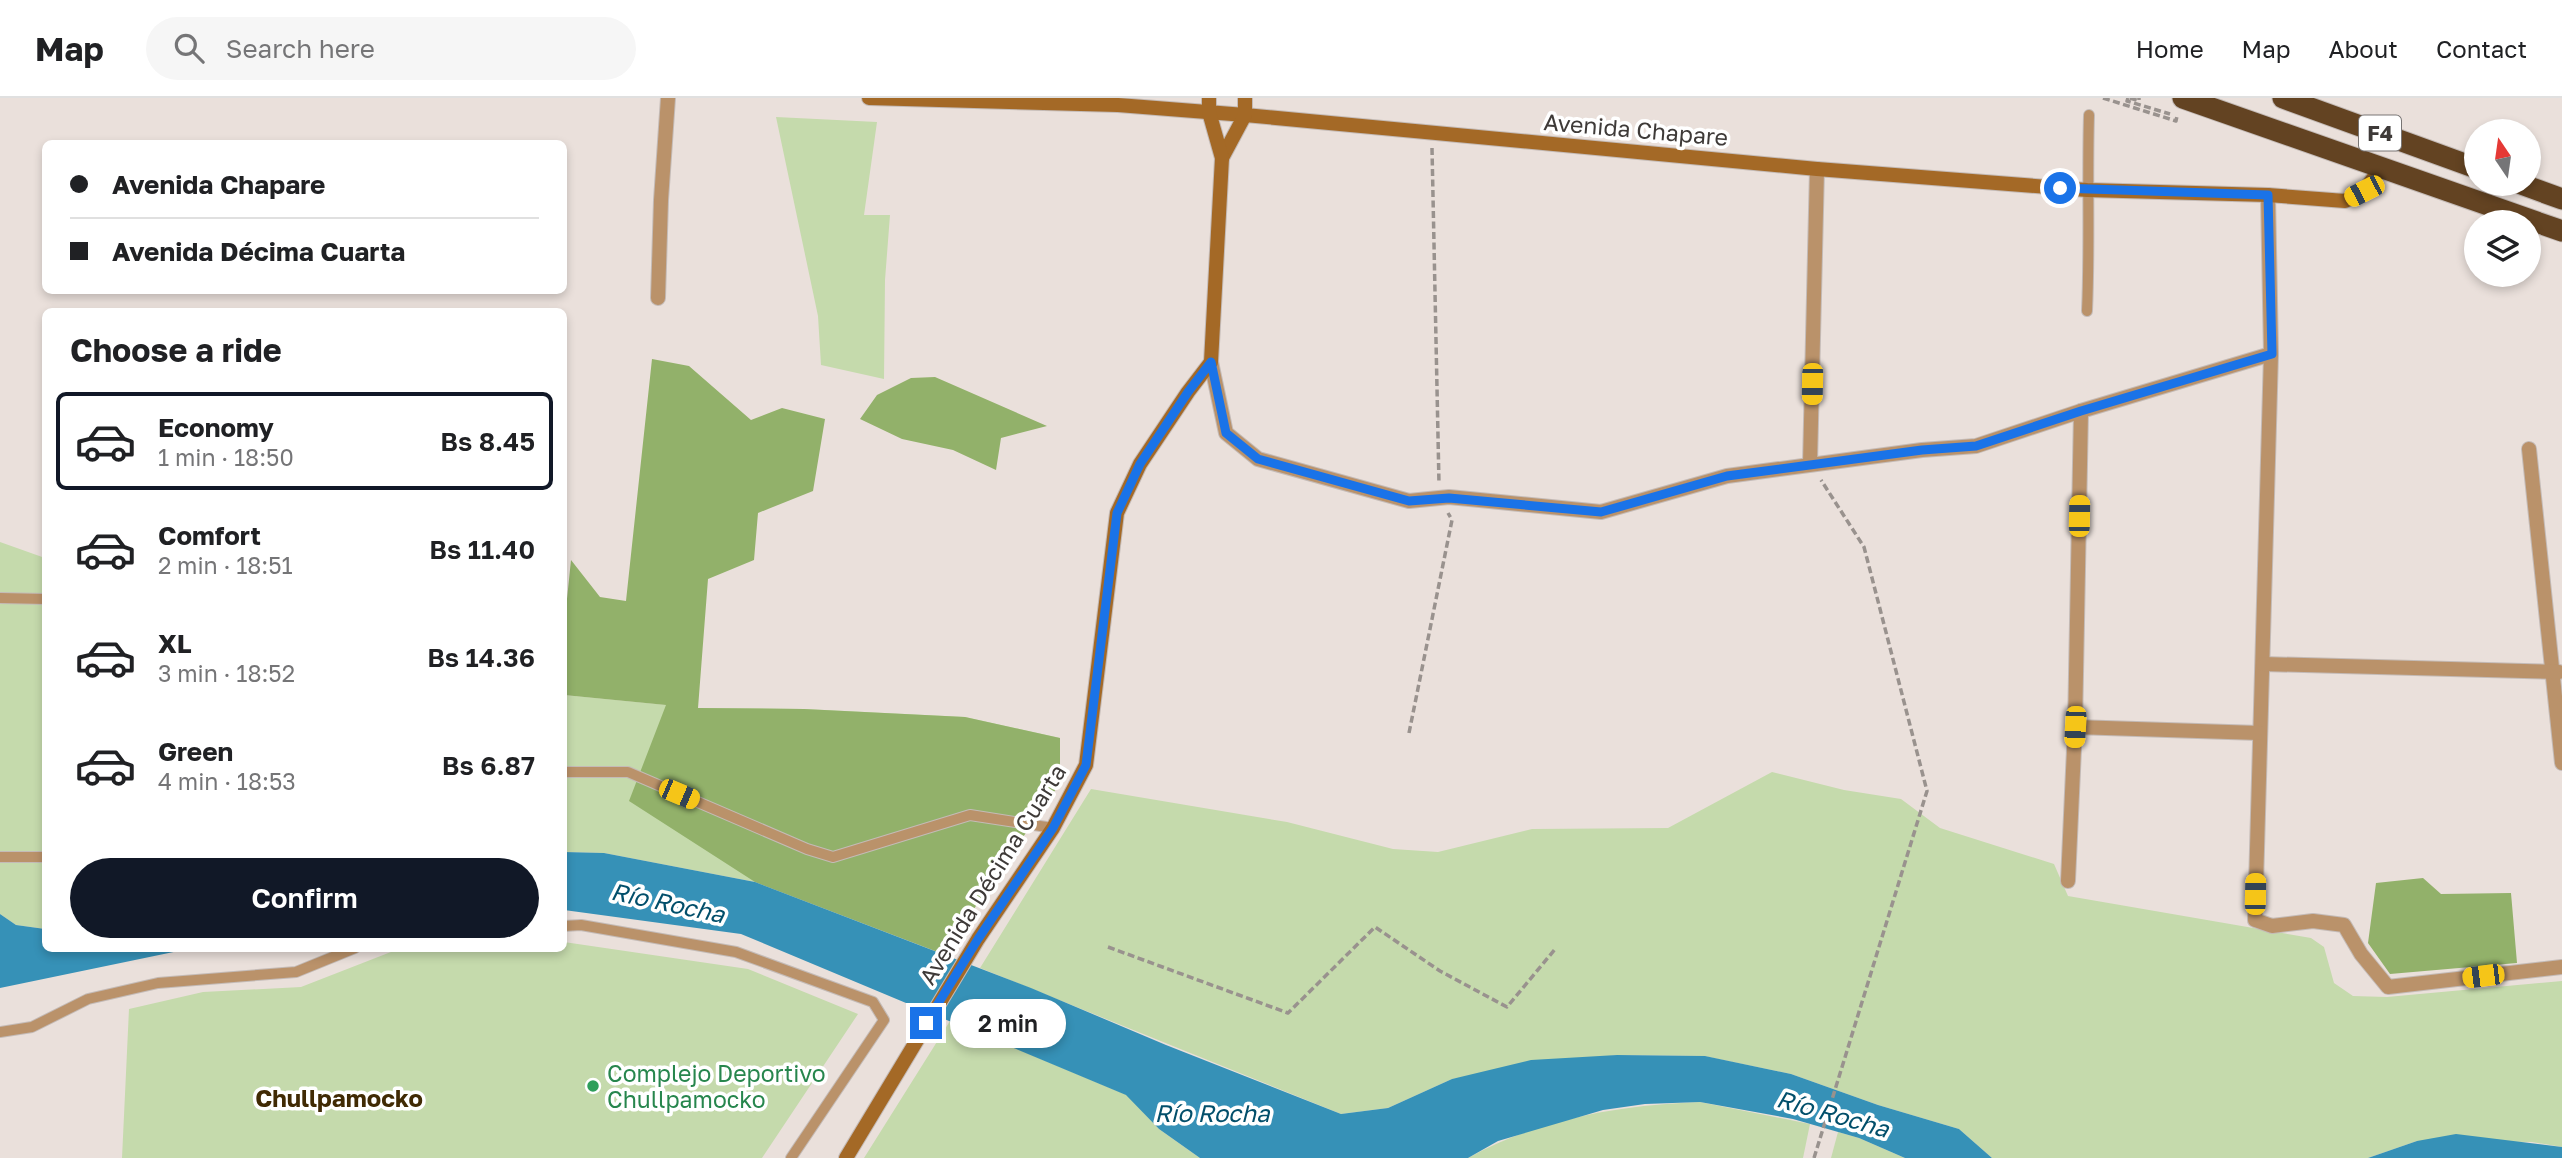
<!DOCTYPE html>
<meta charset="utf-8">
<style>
body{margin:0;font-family:"Golos Text",sans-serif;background:#f6f6f6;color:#202124;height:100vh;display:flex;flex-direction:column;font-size:26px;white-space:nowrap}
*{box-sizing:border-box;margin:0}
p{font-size:23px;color:#757577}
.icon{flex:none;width:38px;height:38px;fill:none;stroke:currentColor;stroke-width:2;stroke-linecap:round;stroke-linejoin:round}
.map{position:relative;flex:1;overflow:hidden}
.drawer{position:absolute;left:42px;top:210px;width:525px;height:644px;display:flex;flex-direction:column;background:#fff;border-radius:10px;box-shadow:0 4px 10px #0003}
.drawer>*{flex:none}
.banner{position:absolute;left:42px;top:42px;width:525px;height:154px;border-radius:10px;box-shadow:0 4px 10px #0003;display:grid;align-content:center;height:154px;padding:0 28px;background:#fff}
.needle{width:46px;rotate:347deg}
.fabs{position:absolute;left:2464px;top:21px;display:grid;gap:14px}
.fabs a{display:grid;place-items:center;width:77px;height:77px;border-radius:50%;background:#fff;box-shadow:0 4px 10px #0003;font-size:35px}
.end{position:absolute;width:32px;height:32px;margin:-16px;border:9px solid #1a73e8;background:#fff;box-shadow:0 0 0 4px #fff}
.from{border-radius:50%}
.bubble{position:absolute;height:49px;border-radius:24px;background:#fff;box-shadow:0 4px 10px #0003;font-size:23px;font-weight:600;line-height:49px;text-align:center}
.car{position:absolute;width:21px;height:42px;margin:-21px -10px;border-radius:9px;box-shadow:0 0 5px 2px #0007;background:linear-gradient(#f5c518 24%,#345 0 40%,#f5c518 0 76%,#345 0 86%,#f5c518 0)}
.banner b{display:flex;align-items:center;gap:24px;height:66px;font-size:26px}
.banner b+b{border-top:2px solid #e0e0e0}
.banner i{width:18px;height:18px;background:#202124}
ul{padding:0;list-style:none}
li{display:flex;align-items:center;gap:21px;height:98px;margin:0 14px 10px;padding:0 14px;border:4px solid transparent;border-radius:10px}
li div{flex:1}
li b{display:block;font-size:26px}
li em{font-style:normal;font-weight:600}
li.selected{border-color:#111827}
li>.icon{width:63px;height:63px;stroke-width:1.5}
h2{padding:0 28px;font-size:32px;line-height:84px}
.primary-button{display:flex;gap:14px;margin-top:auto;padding:14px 28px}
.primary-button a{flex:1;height:80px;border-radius:42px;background:#111827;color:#fff;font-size:28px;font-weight:600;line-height:80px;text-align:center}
header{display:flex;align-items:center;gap:42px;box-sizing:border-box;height:98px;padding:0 35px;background:#fff;border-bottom:2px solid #e0e0e0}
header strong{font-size:33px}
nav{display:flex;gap:38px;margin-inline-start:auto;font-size:24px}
.search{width:490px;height:63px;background:#f6f6f6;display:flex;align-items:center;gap:18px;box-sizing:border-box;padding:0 24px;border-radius:38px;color:#757577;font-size:26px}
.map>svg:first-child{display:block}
</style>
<header>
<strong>Map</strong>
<div class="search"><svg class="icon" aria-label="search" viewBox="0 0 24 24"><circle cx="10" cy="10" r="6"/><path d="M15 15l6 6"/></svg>Search here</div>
<nav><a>Home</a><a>Map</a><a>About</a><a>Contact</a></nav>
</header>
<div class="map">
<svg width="2562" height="1060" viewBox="0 0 2562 1060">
<rect width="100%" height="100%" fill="#eae0db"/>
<g fill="#c5daac">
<path d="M776 19 877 24 864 117H890L885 182 884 281 821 267 818 218Z"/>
<path d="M0 444 45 460V831L16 827 0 816Z"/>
<path d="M564 597 698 610 804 611 965 619 1060 640V685L943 856 755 784 604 755 564 754Z"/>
<path d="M1772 674 1844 692 1901 701 1940 730 2054 766 2068 798 2311 840 2324 849 2334 885 2353 898 2387 899 2562 883V1049L2532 1044 2417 1043 2368 1060H1992L1959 1031 1878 1007 1791 976 1704 958 1617 957 1452 981 1388 1010 1341 1016 980 870 1091 691 1287 724 1393 751 1438 754 1532 731 1668 730Z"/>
<path d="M564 844 748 871 858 916 762 1060H122L129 911 203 894 301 889 396 852 564 850Z"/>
<path d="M950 923 1127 997 1159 1031 1200 1060H864Z"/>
<path d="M1700 1004 1810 1026 1803 1060H1468C1539 1021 1619 1007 1700 1004Z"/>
<path d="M1838 1034 1859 1040 1905 1060H1831Z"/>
</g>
<g fill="#92b16a">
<path d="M652 261 689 268 751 322 782 310 825 321 813 393 758 415 754 462 708 481 698 610 804 611 965 619 1060 640V685L943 856 755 784 629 703 666 607 564 597V530L571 462 600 499 626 503Z"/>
<path d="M935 279 1047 328 1001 340 996 372 953 352 902 341 860 321 877 297 911 280Z"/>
<path d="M2423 780 2441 796 2511 795 2517 865 2390 876 2368 845 2376 785Z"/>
</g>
<g fill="#3691b7">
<path d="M564 754 604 755 755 784 1031 890 1166 947 1341 1016 1388 1010 1452 981 1531 962 1617 957 1705 958 1791 976 1878 1007 1959 1031 1992 1060H1905L1859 1040 1793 1021 1700 1004 1645 1006 1603 1012 1498 1043 1468 1060H1200L1159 1031 1126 997 741 836 564 812Z"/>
<path d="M0 816 16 827 45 831 46 850 188 851 0 890Z"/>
<path d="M2456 1036 2562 1049V1060H2368L2417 1043Z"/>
</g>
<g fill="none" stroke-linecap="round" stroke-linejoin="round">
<defs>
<g id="lane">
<path d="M2087 213C2090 148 2087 83 2089 17"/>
<path d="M0 500 46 501"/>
<path d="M564 674H628L807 751 833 759 970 717 1053 730"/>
<path d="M0 759H46"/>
<path d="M564 828 581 827 736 854 873 904 884 922 791 1060"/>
<path d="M0 934 32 929 88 901 158 885 296 874 355 850"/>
</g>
<g id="street">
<path d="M2268 97 2271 256 2255 822 2272 828 2313 823 2344 827 2361 856 2388 889 2562 869"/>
<path d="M658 200 661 102 668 0"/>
<path d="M1211 264 1226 335 1258 361 1409 403 1449 399 1601 414 1727 378 1922 352 1976 348 2081 313 2271 256"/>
<path d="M2529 351 2562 665"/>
<path d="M1810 366 1817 71"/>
<path d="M2263 566 2559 574"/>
<path d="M2075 629 2259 635"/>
<path d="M2068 783 2075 629 2081 313"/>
</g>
<g id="secondary">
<path d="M869 0 1118 7 1245 17 1817 71 2087 92 2268 97 2345 103 2364 93 2382 68"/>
<path d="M1222 60 1245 17V0"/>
<path d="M846 1060 978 841 1053 730 1086 667 1117 415 1140 366 1188 294 1211 264 1222 60 1209 14V0"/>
</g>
<g id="highway">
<path d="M2183 0 2562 133"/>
<path d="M2283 0 2476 70"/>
<path d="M2521 86 2562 101"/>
</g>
</defs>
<use href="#lane" stroke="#c4bbb7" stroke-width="12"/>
<use href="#street" stroke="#c4bbb7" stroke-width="16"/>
<use href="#secondary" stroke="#c4bbb7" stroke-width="16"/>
<use href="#highway" stroke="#c4bbb7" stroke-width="23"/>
<g stroke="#99928e" stroke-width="3.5" stroke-dasharray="7 3.5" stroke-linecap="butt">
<path d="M2103 0 2176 23 2177 18"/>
<path d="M2128 0 2127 3 2170 16"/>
<path d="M2130 0 2139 3V0"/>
<path d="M1432 50 1439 386"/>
<path d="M1409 635 1452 422 1448 415"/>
<path d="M1108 849 1288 915 1375 829 1440 873 1507 909 1556 850"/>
<path d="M1814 1060 1927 693 1864 449 1821 382"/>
</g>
<use href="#lane" stroke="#ba926a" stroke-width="10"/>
<use href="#street" stroke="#ba926a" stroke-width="14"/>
<use href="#secondary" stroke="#a46926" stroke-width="14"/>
<use href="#highway" stroke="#634322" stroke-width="21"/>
</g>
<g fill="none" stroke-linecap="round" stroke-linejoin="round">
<path stroke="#1a73e8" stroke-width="9" d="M926 925 978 841 1053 730 1086 667 1117 415 1140 366 1188 294 1211 264 1226 335 1258 361 1409 403 1449 400 1601 414 1727 378 1922 352 1976 348 2081 313 2272 256 2268 97 2060 90"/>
</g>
<circle fill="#2e9e5b" stroke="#fff" stroke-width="2.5" cx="593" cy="988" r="7"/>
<g text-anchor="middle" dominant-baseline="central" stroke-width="7" stroke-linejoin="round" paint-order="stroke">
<rect fill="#fff" stroke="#787574" stroke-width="2" x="2359" y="17.5" width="42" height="35" rx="5"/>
<g font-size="21" font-weight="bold" fill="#3e3a38">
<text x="2380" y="35">F4</text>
</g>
<g font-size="23" fill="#3e3a38" stroke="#fff">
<text transform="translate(1636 31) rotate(5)">Avenida Chapare</text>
<text transform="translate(992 776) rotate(-58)">Avenida Décima Cuarta</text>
</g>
<g font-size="23" fill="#27864d" stroke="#fff" text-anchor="start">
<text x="607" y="975">Complejo Deportivo<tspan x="607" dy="26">Chullpamocko</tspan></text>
</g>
<g font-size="24" font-style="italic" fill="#024f6b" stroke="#fff">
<text transform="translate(668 804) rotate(12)">Río Rocha</text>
<text x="1212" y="1014">Río Rocha</text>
<text transform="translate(1833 1015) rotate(16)">Río Rocha</text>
</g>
<g font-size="24" font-weight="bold" fill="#402a04" stroke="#fff">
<text x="339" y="999">Chullpamocko</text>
</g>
</g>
</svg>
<div class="fabs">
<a><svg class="needle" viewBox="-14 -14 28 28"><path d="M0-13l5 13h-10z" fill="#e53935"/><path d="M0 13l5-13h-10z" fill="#757577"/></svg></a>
<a><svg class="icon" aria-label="layers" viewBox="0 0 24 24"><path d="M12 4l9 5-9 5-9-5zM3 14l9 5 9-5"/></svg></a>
</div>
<i class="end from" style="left:2060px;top:90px"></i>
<i class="end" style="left:926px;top:925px"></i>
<div class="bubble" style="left:950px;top:901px;width:116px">2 min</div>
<i class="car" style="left:2364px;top:93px;rotate:243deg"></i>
<i class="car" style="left:1812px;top:286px;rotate:181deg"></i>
<i class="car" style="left:2079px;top:418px;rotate:1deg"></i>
<i class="car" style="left:2075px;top:629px;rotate:183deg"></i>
<i class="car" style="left:679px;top:696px;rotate:113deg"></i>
<i class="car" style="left:2255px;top:796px;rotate:1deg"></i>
<i class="car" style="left:2483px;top:878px;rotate:263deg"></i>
<div class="banner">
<b><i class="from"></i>Avenida Chapare</b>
<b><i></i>Avenida Décima Cuarta</b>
</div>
<section class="drawer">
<h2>Choose a ride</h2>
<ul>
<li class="selected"><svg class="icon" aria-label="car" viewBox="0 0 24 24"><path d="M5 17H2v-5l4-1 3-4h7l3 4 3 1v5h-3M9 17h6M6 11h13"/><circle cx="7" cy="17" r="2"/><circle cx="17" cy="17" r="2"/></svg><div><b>Economy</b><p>1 min · 18:50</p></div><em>Bs 8.45</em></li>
<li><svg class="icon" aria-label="car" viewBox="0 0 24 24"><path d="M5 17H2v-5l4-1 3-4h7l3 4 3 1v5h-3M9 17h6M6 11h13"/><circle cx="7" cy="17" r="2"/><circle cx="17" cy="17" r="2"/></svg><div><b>Comfort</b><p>2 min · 18:51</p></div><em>Bs 11.40</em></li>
<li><svg class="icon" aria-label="car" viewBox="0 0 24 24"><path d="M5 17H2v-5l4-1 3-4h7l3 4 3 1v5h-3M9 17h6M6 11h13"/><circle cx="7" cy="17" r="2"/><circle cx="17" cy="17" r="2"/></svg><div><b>XL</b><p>3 min · 18:52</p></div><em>Bs 14.36</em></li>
<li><svg class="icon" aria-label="car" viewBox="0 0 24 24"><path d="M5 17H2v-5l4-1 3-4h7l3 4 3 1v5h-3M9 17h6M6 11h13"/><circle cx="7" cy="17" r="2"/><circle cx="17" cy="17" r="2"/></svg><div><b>Green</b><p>4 min · 18:53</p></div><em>Bs 6.87</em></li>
</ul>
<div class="primary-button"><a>Confirm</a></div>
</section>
</div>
